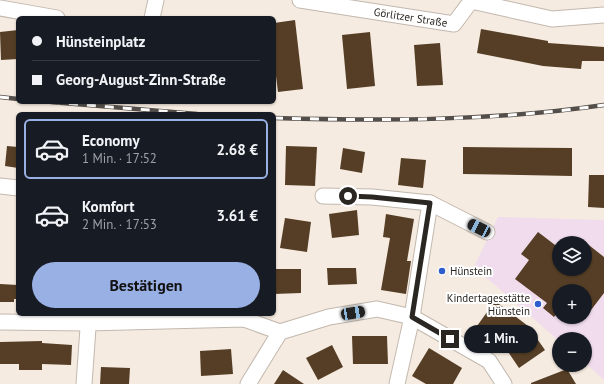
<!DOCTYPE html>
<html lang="de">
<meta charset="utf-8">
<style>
body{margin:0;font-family:"PT Sans",sans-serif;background:#20242c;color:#f1f3f6;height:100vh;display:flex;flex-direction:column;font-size:15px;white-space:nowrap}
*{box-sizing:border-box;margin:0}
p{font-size:13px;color:#9ea1a6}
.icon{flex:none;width:22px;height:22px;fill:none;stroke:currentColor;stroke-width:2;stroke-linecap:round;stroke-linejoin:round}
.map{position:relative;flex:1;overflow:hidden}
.side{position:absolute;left:16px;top:112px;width:260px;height:204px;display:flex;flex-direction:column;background:#171b24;border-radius:6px;box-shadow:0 1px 3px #0004}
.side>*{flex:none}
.hud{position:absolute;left:16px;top:16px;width:260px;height:88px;border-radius:6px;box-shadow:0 1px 3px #0004;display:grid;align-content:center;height:88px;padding:0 16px;background:#171b24}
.tools{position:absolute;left:552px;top:236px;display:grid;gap:8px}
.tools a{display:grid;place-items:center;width:40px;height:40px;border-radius:50%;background:#171b24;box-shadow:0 1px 3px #0004;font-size:20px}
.end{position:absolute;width:18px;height:18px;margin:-9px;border:5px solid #2a2622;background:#fff;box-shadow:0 0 0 2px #fff}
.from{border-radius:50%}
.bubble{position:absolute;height:28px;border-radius:14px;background:#171b24;box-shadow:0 1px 3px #0004;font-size:13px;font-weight:700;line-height:28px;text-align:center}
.car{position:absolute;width:12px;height:24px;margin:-12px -6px;border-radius:5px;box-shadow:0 0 3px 1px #0007;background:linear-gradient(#222 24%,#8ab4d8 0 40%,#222 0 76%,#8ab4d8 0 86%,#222 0)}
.hud b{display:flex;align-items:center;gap:14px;height:38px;font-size:15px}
.hud b+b{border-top:1px solid #363941}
.hud i{width:10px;height:10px;background:#f1f3f6}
ul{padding:7px 0 0;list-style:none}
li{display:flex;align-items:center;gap:12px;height:60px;margin:0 8px 6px;padding:0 8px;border:2px solid transparent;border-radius:6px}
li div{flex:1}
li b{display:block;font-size:15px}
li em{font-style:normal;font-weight:700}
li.selected{border-color:#99b0e4}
li>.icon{width:36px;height:36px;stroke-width:1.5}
.primary-button{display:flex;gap:8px;margin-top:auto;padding:8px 16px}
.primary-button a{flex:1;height:46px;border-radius:24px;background:#99b0e4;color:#111;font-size:16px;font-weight:700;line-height:46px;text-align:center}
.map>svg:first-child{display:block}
</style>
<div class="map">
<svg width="604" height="384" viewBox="0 0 604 384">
<rect width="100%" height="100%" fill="#f6ebe0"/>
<path fill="#f0dcec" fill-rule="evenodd" d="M498 217 604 220V380L585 363V339H559V341L474 267ZM559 243H585V269H559ZM559 291H585V317H559Z"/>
<g fill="#553e25">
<path d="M295 20 303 89 278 92 274 60V23Z"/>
<path d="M481 29 548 41V43L604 47V61H582L581 69 543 66 477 53Z"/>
<path d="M18 30V59L1 60 0 32Z"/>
<path d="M370 32 375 86 347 89 342 35Z"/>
<path d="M440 43 443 85 417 86 414 45Z"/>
<path d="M7 146 18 147V168L5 166Z"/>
<path d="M286 146 317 147 315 186 285 185Z"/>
<path d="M463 147 572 148V176L463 174Z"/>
<path d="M343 148 365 152 362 173 340 169Z"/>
<path d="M401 158 426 160 423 188 398 185Z"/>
<path d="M589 175H604V208L588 207Z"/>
<path d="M357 210 359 235 332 238 329 214Z"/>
<path d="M386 214 414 219 407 261H411L406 294 381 290 390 238 383 237Z"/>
<path d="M285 218 311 222 307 252 280 248Z"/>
<path d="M538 232 559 248V269H585V242L604 257V293L585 318V291H559V311L554 317 543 308 547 303 515 279 529 260 521 254Z"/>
<path d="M327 268H356L357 284 328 285Z"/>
<path d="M274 269H301V293L274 294Z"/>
<path d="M0 284 18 285V299H14V302H0Z"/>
<path d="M495 301 528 326 545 350 519 368 504 346 477 326Z"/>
<path d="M352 336H387L388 364H353Z"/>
<path d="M42 341V343L72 345 71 365 42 364V370H19V364H0V342Z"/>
<path d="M332 345 343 367 318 380 306 358Z"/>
<path d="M429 348 462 368 453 384H426L412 376Z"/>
<path d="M231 349 233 374 201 376 200 351Z"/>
<path d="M101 367 130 368 129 384H100Z"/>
<path d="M567 369 576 384H531V383Z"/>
<path d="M283 370 304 384H274Z"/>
</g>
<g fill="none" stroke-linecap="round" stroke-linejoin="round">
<defs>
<g id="minor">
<path id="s1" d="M300 0 454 24 471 1 552 19 604 15"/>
<path d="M0 8 57 18"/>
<path d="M152 18 156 0"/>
<path d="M0 186 18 188"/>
<path d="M323 196 372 197 430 203 487 232"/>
<path d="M0 322 87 323 244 319 280 332"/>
<path d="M84 384 89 314"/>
<path d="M248 384 280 332 329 317 377 309 412 317 489 361 504 384"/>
<path d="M397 384 412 317 430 203"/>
</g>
</defs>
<use href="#minor" stroke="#c2b8ae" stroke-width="17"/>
<use href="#minor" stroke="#fff" stroke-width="15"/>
<defs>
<g id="rail">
<path d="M0 97 18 99"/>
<path d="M51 102 197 114"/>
<path d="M274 118C384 121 495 121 604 105"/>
</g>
</defs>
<use href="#rail" stroke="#534e49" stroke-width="4.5"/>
<use href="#rail" stroke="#fff" stroke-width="3" stroke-dasharray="9" stroke-linecap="butt"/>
</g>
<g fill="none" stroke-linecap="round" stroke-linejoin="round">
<path stroke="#2a2622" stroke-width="5" d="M348 196 372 197 430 203 412 317 450 339"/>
</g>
<g fill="#2e5ecd" stroke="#fff" stroke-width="1.5">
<circle cx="442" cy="271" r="4"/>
<circle cx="538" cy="304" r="4"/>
</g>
<g text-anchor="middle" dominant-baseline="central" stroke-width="4" stroke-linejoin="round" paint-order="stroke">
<g font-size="11" fill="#2a2622" stroke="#fff">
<text stroke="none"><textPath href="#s1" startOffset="112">Görlitzer Straße</textPath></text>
</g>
<g font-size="11" fill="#2a2622" stroke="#fff" text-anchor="start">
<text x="450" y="271">Hünstein</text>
<text x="530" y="298" text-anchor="end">Kindertagesstätte<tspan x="530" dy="13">Hünstein</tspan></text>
</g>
</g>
</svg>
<div class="tools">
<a><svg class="icon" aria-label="layers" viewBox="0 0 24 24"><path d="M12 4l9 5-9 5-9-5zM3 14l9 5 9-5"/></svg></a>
<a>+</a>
<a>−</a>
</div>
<i class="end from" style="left:348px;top:196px"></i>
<i class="end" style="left:450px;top:339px"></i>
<div class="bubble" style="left:464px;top:325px;width:74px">1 Min.</div>
<i class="car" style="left:479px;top:228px;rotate:297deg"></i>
<i class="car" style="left:353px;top:313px;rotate:81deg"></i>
<div class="hud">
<b><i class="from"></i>Hünsteinplatz</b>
<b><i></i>Georg-August-Zinn-Straße</b>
</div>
<section class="side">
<ul>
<li class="selected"><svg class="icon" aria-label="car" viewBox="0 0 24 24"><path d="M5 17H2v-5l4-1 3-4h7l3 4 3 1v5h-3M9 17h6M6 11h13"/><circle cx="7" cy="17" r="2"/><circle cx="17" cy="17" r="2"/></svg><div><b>Economy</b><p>1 Min. · 17:52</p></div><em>2.68 €</em></li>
<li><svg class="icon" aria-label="car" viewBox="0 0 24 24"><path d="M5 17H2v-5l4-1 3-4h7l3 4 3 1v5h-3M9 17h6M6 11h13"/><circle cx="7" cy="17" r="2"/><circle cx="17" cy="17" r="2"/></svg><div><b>Komfort</b><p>2 Min. · 17:53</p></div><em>3.61 €</em></li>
</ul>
<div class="primary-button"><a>Bestätigen</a></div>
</section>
</div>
